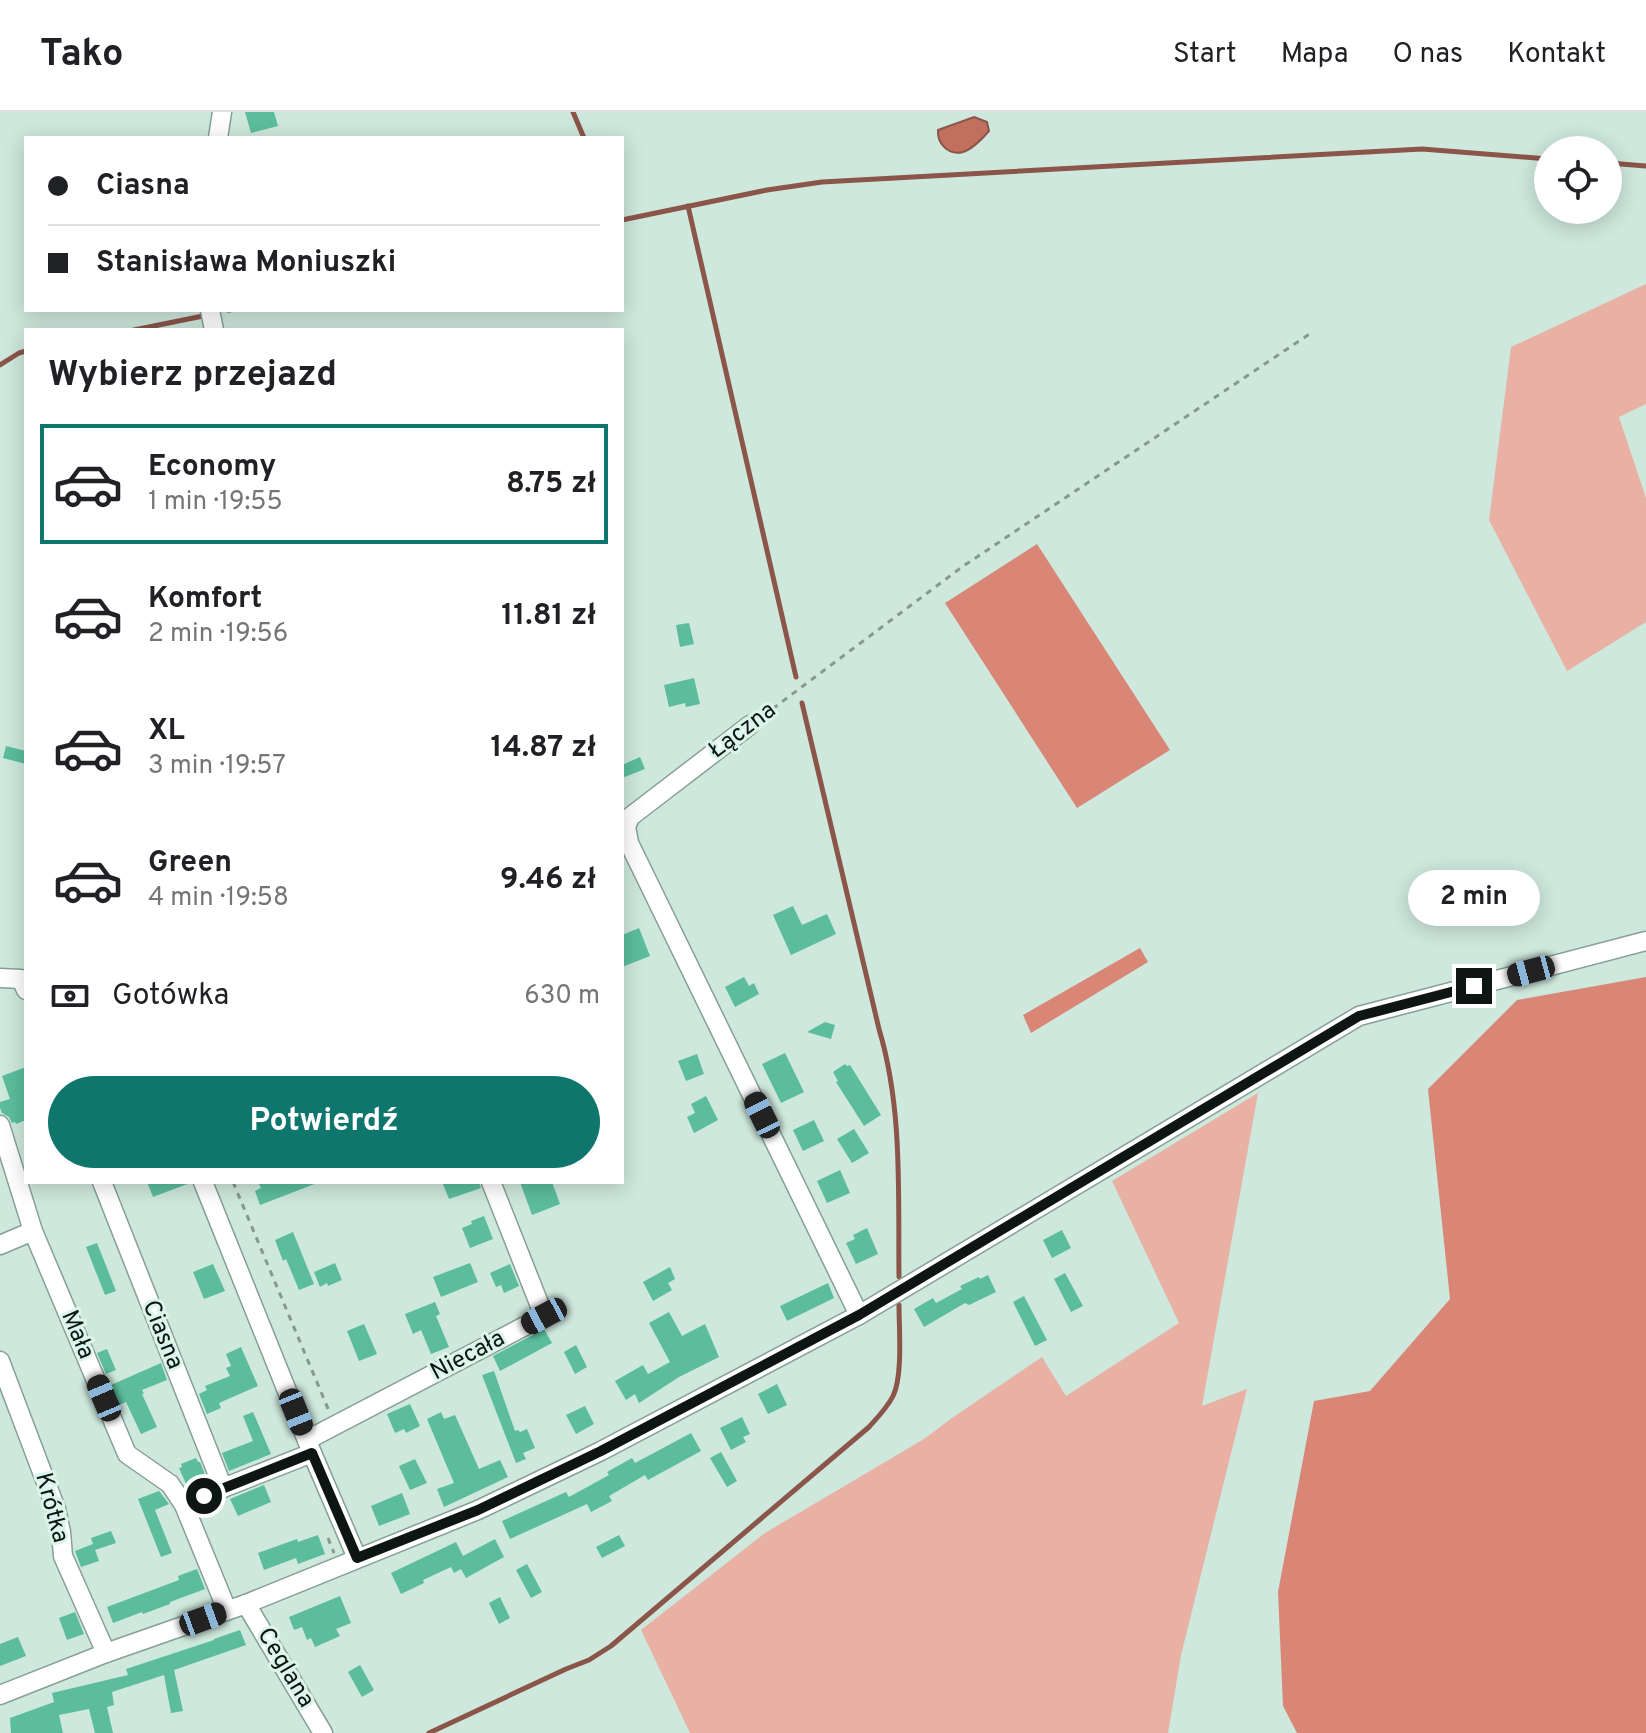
<!DOCTYPE html>
<html lang="pl">
<meta charset="utf-8">
<style>
body{margin:0;font-family:Overpass,sans-serif;background:#f2f2f2;color:#202124;height:100vh;display:flex;flex-direction:column;font-size:30px;white-space:nowrap}
*{box-sizing:border-box;margin:0}
p{font-size:26px;color:#757577}
.icon{flex:none;width:44px;height:44px;fill:none;stroke:currentColor;stroke-width:2;stroke-linecap:round;stroke-linejoin:round}
.map{position:relative;flex:1;overflow:hidden}
.panel{position:absolute;left:24px;top:216px;width:600px;height:856px;display:flex;flex-direction:column;background:#fff;border-radius:0px;box-shadow:0 4px 20px #0003}
.panel>*{flex:none}
.hud{position:absolute;left:24px;top:24px;width:600px;height:176px;border-radius:0px;box-shadow:0 4px 20px #0003;display:grid;align-content:center;height:176px;padding:0 24px;background:#fff}
.buttons{position:absolute;left:1534px;top:24px;display:grid;gap:16px}
.buttons a{display:grid;place-items:center;width:88px;height:88px;border-radius:50%;background:#fff;box-shadow:0 4px 20px #0003;font-size:40px}
.end{position:absolute;width:36px;height:36px;margin:-18px;border:10px solid #0d1612;background:#fff;box-shadow:0 0 0 4px #fff}
.from{border-radius:50%}
.bubble{position:absolute;height:56px;border-radius:28px;background:#fff;box-shadow:0 4px 20px #0003;font-size:26px;font-weight:700;line-height:56px;text-align:center}
.car{position:absolute;width:24px;height:48px;margin:-24px -12px;border-radius:10px;box-shadow:0 0 6px 2px #0007;background:linear-gradient(#222 24%,#8ab4d8 0 40%,#222 0 76%,#8ab4d8 0 86%,#222 0)}
.hud b{display:flex;align-items:center;gap:28px;height:76px;font-size:30px}
.hud b+b{border-top:2px solid #e0e0e0}
.hud i{width:20px;height:20px;background:#202124}
ul{padding:0;list-style:none}
li{display:flex;align-items:center;gap:24px;height:120px;margin:0 16px 12px;padding:0 8px;border:4px solid transparent;border-radius:0px}
li div{flex:1}
li b{display:block;font-size:30px}
li em{font-style:normal;font-weight:700}
li.on{border-color:#0f766e}
li>.icon{width:72px;height:72px;stroke-width:1.5}
h2{padding:0 24px;font-size:36px;line-height:96px}
.pay{display:flex;align-items:center;gap:20px;height:88px;padding:0 24px;font-size:30px}
.pay p{margin-inline-start:auto}
.action{display:flex;gap:16px;margin-top:auto;padding:16px 24px}
.action a{flex:1;height:92px;border-radius:48px;background:#0f766e;color:#fff;font-size:32px;font-weight:700;line-height:92px;text-align:center}
header{display:flex;align-items:center;gap:48px;box-sizing:border-box;height:112px;padding:0 40px;background:#fff;border-bottom:2px solid #e0e0e0}
header strong{font-size:38px}
nav{display:flex;gap:44px;margin-inline-start:auto;font-size:28px}
.map>svg:first-child{display:block}
</style>
<header>
<strong>Tako</strong>
<nav><a>Start</a><a>Mapa</a><a>O nas</a><a>Kontakt</a></nav>
</header>
<div class="map">
<svg width="1646" height="1621" viewBox="0 0 1646 1621">
<rect width="100%" height="100%" fill="#cee8dd"/>
<g fill="#e9b0a4">
<path d="M1646 172V292L1619 305 1646 386V510L1567 559 1489 408 1511 235Z"/>
<path d="M1258 981 1202 1294 1247 1277 1181 1543 1168 1621H690L641 1518 765 1421 924 1327 952 1306 1042 1245 1066 1284 1179 1211 1112 1069Z"/>
</g>
<g fill="#d98676">
<path d="M1037 432 1170 638 1077 696 945 491Z"/>
<path d="M1140 836 1148 850 1031 921 1023 903Z"/>
<path d="M1646 865V1621H1297L1283 1594 1278 1480 1314 1289 1370 1279 1450 1187 1428 977 1517 888Z"/>
</g>
<path fill="#c17060" stroke="#8b5549" stroke-width="2" d="M974 5 987 10 989 19C982 27 973 37 963 40 948 44 937 31 938 18Z"/>
<g fill="none" stroke-linecap="round" stroke-linejoin="round">
<g stroke="#8b5549" stroke-width="5">
<path d="M573 0 584 26"/>
<path d="M1608 51 1646 54"/>
<path d="M688 94 796 565"/>
<path d="M622 108 767 78 822 70 1422 37 1548 47"/>
<path d="M228 198H230"/>
<path d="M134 218 203 204"/>
<path d="M0 253 19 241 26 239"/>
<path d="M802 591 879 917C903 997 898 1082 899 1165"/>
<path d="M429 1621 566 1557 589 1548 611 1534 869 1315C878 1305 887 1296 893 1284 903 1264 899 1217 899 1193"/>
</g>
</g>
<g fill="#5bbd9b">
<path d="M245 0H274L278 14 251 21Z"/>
<path d="M689 511 694 532 680 535 676 513Z"/>
<path d="M694 566 700 592 686 595 685 591 669 595 664 573Z"/>
<path d="M6 634 26 639V652L3 646Z"/>
<path d="M640 645 645 657 622 666V653Z"/>
<path d="M793 794 802 813 827 802 836 822 791 843 773 803Z"/>
<path d="M639 816 650 844 622 855V823Z"/>
<path d="M744 865 749 874 754 871 759 882 735 895 725 875Z"/>
<path d="M825 910 835 913 831 927 807 920Z"/>
<path d="M785 941 804 980 781 991 762 952Z"/>
<path d="M697 942 704 962 686 969 678 949Z"/>
<path d="M845 952 847 954 850 953 881 1003 864 1014 836 970 838 969 833 960Z"/>
<path d="M26 955V1008L16 1012 15 1010 12 1011 9 1005 2 1001 0 996V990L10 987 2 964Z"/>
<path d="M706 984 718 1008 694 1021 687 1005 695 1001 691 992Z"/>
<path d="M814 1008 824 1029 803 1039 793 1018Z"/>
<path d="M854 1017 869 1041 852 1051 837 1027Z"/>
<path d="M840 1058 850 1081 827 1091 817 1069Z"/>
<path d="M147 1070H190V1071L153 1085Z"/>
<path d="M258 1070H317V1071L260 1093 255 1079 261 1076Z"/>
<path d="M442 1070H479L481 1076 449 1087Z"/>
<path d="M520 1070H552L560 1092 532 1103Z"/>
<path d="M484 1104 493 1127 470 1136 462 1116 472 1112 471 1109Z"/>
<path d="M867 1116 878 1142 856 1152 846 1131 855 1127 853 1123Z"/>
<path d="M1062 1118 1071 1136 1052 1146 1043 1128Z"/>
<path d="M293 1120 314 1172 299 1178 286 1147 283 1149 275 1128Z"/>
<path d="M97 1131 116 1179 105 1183 86 1135Z"/>
<path d="M335 1151 342 1168 328 1174 327 1171 320 1175 314 1160Z"/>
<path d="M470 1151 478 1170 441 1185 433 1165Z"/>
<path d="M213 1152 225 1179 204 1187 193 1160Z"/>
<path d="M510 1152 519 1174 504 1181 501 1173 496 1175 490 1161Z"/>
<path d="M670 1155 675 1167 668 1171 672 1178 653 1189 643 1170Z"/>
<path d="M1065 1161 1083 1194 1071 1200 1054 1167Z"/>
<path d="M988 1163 996 1180 969 1193 965 1191 924 1215 914 1197 933 1186 936 1191 962 1177 960 1174 979 1165 980 1167Z"/>
<path d="M828 1171 834 1186 787 1209 780 1194Z"/>
<path d="M1024 1184 1047 1228 1035 1234 1013 1190Z"/>
<path d="M435 1190 440 1202 436 1204 449 1235 431 1242 421 1218 413 1222 405 1202Z"/>
<path d="M669 1200 682 1224 705 1212 719 1245 679 1265 639 1291 635 1282 626 1288 615 1269 643 1253 648 1262 670 1250 649 1211Z"/>
<path d="M364 1212 377 1242 359 1249 347 1219Z"/>
<path d="M544 1217 552 1231 500 1259 493 1244Z"/>
<path d="M576 1233 587 1255 575 1262 564 1240Z"/>
<path d="M241 1235 258 1274 219 1291 221 1296 207 1302 199 1282 207 1278 205 1274 230 1264 226 1256 231 1254 226 1242Z"/>
<path d="M107 1237 116 1258 106 1262 97 1241Z"/>
<path d="M161 1251 167 1268 142 1278 144 1282H142L157 1315 141 1322 126 1290 119 1293 111 1273Z"/>
<path d="M494 1259 515 1319 518 1318 520 1320 527 1317 535 1336 523 1341 526 1347 516 1351 482 1263Z"/>
<path d="M777 1272 787 1293 768 1302 758 1282Z"/>
<path d="M410 1292 420 1314 406 1321 404 1317 395 1321 387 1302Z"/>
<path d="M585 1294 594 1312 576 1322 566 1303Z"/>
<path d="M253 1300 271 1342 229 1359 222 1341 253 1329 243 1304Z"/>
<path d="M441 1300 444 1307 455 1303 479 1357 500 1348 508 1365 444 1395 437 1377 454 1371 427 1307Z"/>
<path d="M742 1305 750 1322 743 1325 746 1330 731 1338 720 1316Z"/>
<path d="M691 1321 701 1339 648 1368 645 1363 609 1384 612 1389 591 1400 587 1392 510 1427 502 1409 566 1380 569 1385 609 1363 607 1360 632 1346 635 1351Z"/>
<path d="M721 1340 737 1369 727 1375 710 1346Z"/>
<path d="M196 1346 198 1350H200L206 1365 187 1374 179 1356 182 1355 181 1352Z"/>
<path d="M415 1347 427 1371 410 1378 399 1354Z"/>
<path d="M264 1373 271 1390 238 1404 230 1387Z"/>
<path d="M159 1379 169 1392 155 1398 172 1441 161 1445 138 1387Z"/>
<path d="M402 1381 410 1402 379 1414 371 1394Z"/>
<path d="M111 1419 116 1431 95 1438 94 1435 99 1449 81 1455 75 1439 93 1432 91 1426Z"/>
<path d="M318 1423 325 1442 298 1452 296 1446 264 1458 258 1441 297 1427 298 1430Z"/>
<path d="M619 1423 625 1434 602 1446 596 1435Z"/>
<path d="M495 1427 504 1445 466 1466 461 1457 454 1461 451 1455 423 1468 424 1471 401 1482 391 1461 456 1430 463 1444Z"/>
<path d="M527 1452 542 1480 531 1486 516 1458Z"/>
<path d="M197 1457 205 1477 170 1490V1492L143 1502 142 1500 113 1511 107 1495 179 1468 178 1464Z"/>
<path d="M340 1484 351 1511 336 1517 340 1524 315 1535 311 1526 307 1528 302 1515 294 1518 289 1505Z"/>
<path d="M500 1485 510 1506 499 1512 489 1491Z"/>
<path d="M75 1500 84 1522 67 1528 59 1506Z"/>
<path d="M240 1518 246 1533 174 1558 183 1599 171 1601 164 1563 112 1580 114 1593 107 1595 113 1621H95L89 1597 59 1603 63 1621H11L10 1606 54 1590 52 1581 128 1563 126 1557 214 1528V1527Z"/>
<path d="M18 1525 26 1544 0 1554V1532Z"/>
<path d="M360 1553 374 1578 362 1585 348 1560Z"/>
</g>
<g fill="none" stroke-linecap="round" stroke-linejoin="round">
<defs>
<g id="minor">
<path d="M218 26 222 0"/>
<path d="M210 198 214 218"/>
<path d="M750 613 630 705 626 715 629 731 859 1203"/>
<path d="M0 866 21 867 26 878"/>
<path d="M0 1013 33 1119 127 1342 170 1372 184 1393 227 1498"/>
<path d="M102 1070 223 1376"/>
<path d="M203 1070 312 1341 357 1446"/>
<path d="M0 1133 33 1119"/>
<path d="M0 1249 56 1397 61 1420 63 1444 106 1541"/>
<path d="M307 1328 544 1204 491 1070"/>
<path d="M184 1393 223 1376 312 1341"/>
<path d="M246 1492 323 1621"/>
<path d="M0 1583 106 1541 246 1492 478 1398 601 1339 859 1203 1359 904 1646 829"/>
</g>
</defs>
<use href="#minor" stroke="#879f95" stroke-width="21"/>
<g stroke="#859991" stroke-width="3" stroke-dasharray="6 6" stroke-linecap="butt">
<path d="M763 604 962 455 1311 221"/>
<path d="M233 1070 329 1299"/>
<path d="M328 1426 334 1441"/>
</g>
<use href="#minor" stroke="#fff" stroke-width="18"/>
</g>
<g fill="none" stroke-linecap="round" stroke-linejoin="round">
<path stroke="#0d1612" stroke-width="10" d="M204 1384 312 1341 357 1446 478 1398 601 1339 859 1203 1359 904 1474 874"/>
</g>
<g text-anchor="middle" dominant-baseline="central" stroke-width="6" stroke-linejoin="round" paint-order="stroke">
<g font-size="24" fill="#0d1612" stroke="#dbf5ea">
<text transform="translate(743 619) rotate(-37)">Łączna</text>
<text transform="translate(77 1223) rotate(67)">Mała</text>
<text transform="translate(162 1223) rotate(68)">Ciasna</text>
<text transform="translate(468 1244) rotate(-28)">Niecała</text>
<text transform="translate(51 1396) rotate(75)">Krótka</text>
<text transform="translate(285 1556) rotate(59)">Ceglana</text>
</g>
</g>
</svg>
<div class="buttons">
<a><svg class="icon" aria-label="locate" viewBox="0 0 24 24"><circle cx="12" cy="12" r="6"/><path d="M12 2v4M12 18v4M2 12h4M18 12h4"/></svg></a>
</div>
<i class="end from" style="left:204px;top:1384px"></i>
<i class="end" style="left:1474px;top:874px"></i>
<div class="bubble" style="left:1408px;top:758px;width:132px">2 min</div>
<i class="car" style="left:1531px;top:859px;rotate:255deg"></i>
<i class="car" style="left:762px;top:1003px;rotate:334deg"></i>
<i class="car" style="left:544px;top:1204px;rotate:242deg"></i>
<i class="car" style="left:104px;top:1286px;rotate:337deg"></i>
<i class="car" style="left:296px;top:1300px;rotate:158deg"></i>
<i class="car" style="left:203px;top:1507px;rotate:70deg"></i>
<div class="hud">
<b><i class="from"></i>Ciasna</b>
<b><i></i>Stanisława Moniuszki</b>
</div>
<section class="panel">
<h2>Wybierz przejazd</h2>
<ul>
<li class="on"><svg class="icon" aria-label="car" viewBox="0 0 24 24"><path d="M5 17H2v-5l4-1 3-4h7l3 4 3 1v5h-3M9 17h6M6 11h13"/><circle cx="7" cy="17" r="2"/><circle cx="17" cy="17" r="2"/></svg><div><b>Economy</b><p>1 min · 19:55</p></div><em>8.75 zł</em></li>
<li><svg class="icon" aria-label="car" viewBox="0 0 24 24"><path d="M5 17H2v-5l4-1 3-4h7l3 4 3 1v5h-3M9 17h6M6 11h13"/><circle cx="7" cy="17" r="2"/><circle cx="17" cy="17" r="2"/></svg><div><b>Komfort</b><p>2 min · 19:56</p></div><em>11.81 zł</em></li>
<li><svg class="icon" aria-label="car" viewBox="0 0 24 24"><path d="M5 17H2v-5l4-1 3-4h7l3 4 3 1v5h-3M9 17h6M6 11h13"/><circle cx="7" cy="17" r="2"/><circle cx="17" cy="17" r="2"/></svg><div><b>XL</b><p>3 min · 19:57</p></div><em>14.87 zł</em></li>
<li><svg class="icon" aria-label="car" viewBox="0 0 24 24"><path d="M5 17H2v-5l4-1 3-4h7l3 4 3 1v5h-3M9 17h6M6 11h13"/><circle cx="7" cy="17" r="2"/><circle cx="17" cy="17" r="2"/></svg><div><b>Green</b><p>4 min · 19:58</p></div><em>9.46 zł</em></li>
</ul>
<div class="pay"><svg class="icon" aria-label="cash" viewBox="0 0 24 24"><path d="M3 7h18v10H3z"/><circle cx="12" cy="12" r="2"/></svg>Gotówka<p>630 m</p></div>
<div class="action"><a>Potwierdź</a></div>
</section>
</div>
